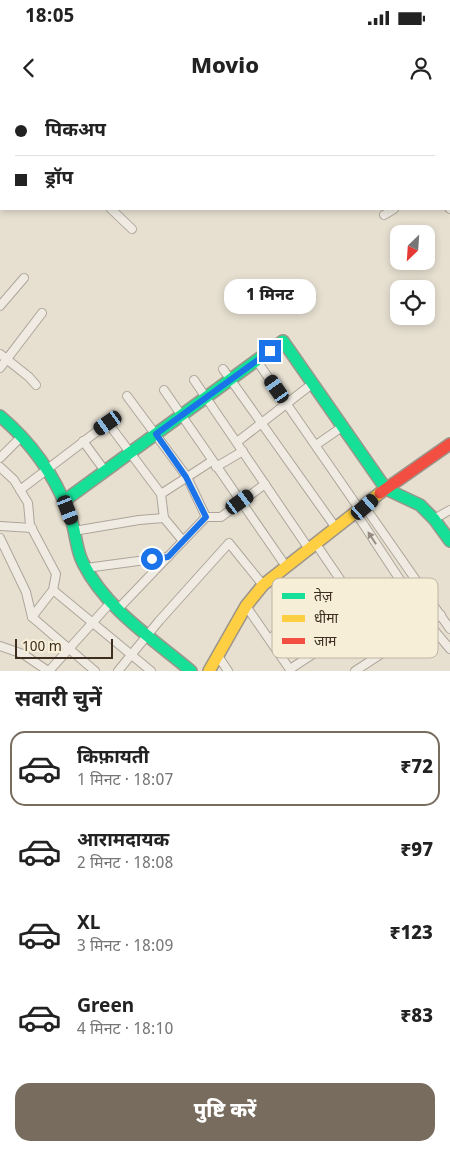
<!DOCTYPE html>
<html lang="hi">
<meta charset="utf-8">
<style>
body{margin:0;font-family:Georgia,"Noto Sans Devanagari",serif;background:#f6f6f6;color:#222;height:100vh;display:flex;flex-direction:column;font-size:19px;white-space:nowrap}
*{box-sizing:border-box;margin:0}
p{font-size:16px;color:#767676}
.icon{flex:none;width:28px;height:28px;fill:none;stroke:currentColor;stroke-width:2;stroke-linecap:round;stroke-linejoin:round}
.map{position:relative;height:571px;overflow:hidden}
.side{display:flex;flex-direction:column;background:#fff;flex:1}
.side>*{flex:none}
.hud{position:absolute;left:0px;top:0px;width:450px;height:110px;box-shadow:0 2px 8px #0003;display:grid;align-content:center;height:110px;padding:0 15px;background:#fff}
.needle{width:32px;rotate:205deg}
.fabs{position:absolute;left:390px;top:125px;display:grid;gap:10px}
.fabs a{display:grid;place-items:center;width:45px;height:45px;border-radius:10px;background:#fff;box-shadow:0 2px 8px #0003;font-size:25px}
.scale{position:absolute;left:15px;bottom:12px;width:98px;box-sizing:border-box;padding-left:5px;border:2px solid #3d2e20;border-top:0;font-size:14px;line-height:18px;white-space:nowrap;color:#3d2e20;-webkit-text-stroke:4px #f7eed8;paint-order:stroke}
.end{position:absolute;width:22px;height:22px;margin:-11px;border:6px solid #1a73e8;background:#fff;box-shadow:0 0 0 2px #fff}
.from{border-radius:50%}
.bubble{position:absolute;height:35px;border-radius:15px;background:#fff;box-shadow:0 2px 8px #0003;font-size:16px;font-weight:800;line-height:35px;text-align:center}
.car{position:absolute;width:15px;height:30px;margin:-15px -8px;border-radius:6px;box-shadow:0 0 4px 1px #0007;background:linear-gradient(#222 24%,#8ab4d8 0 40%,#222 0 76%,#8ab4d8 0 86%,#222 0)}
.hud b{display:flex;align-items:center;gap:18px;height:48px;font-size:19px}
.hud b+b{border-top:1px solid #e0e0e0}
.hud i{width:12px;height:12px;background:#222}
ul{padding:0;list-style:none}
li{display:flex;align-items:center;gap:15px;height:75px;margin:0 10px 8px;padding:0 5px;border:2px solid transparent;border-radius:15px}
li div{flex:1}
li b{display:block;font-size:19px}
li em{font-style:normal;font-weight:800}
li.active{border-color:#786c5e}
li>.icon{width:45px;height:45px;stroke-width:1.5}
h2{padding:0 15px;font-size:22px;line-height:60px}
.button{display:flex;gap:10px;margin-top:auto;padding:10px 15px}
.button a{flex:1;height:58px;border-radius:15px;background:#786c5e;color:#fff;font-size:20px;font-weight:800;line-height:58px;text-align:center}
.status{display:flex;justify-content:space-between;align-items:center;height:35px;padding:0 25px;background:#fff;direction:ltr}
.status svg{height:14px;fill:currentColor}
header{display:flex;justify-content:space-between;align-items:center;height:65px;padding:0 15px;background:#fff;font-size:22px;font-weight:800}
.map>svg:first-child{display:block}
</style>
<div class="status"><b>18:05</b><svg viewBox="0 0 49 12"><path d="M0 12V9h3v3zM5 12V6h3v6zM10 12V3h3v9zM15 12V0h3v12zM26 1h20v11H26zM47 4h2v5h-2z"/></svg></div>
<header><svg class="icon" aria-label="back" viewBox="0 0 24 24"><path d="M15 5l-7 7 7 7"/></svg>Movio<svg class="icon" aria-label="person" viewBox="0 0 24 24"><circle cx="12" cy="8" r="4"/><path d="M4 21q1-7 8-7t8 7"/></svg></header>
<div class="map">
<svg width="450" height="571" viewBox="0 0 450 571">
<rect width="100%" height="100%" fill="#e7e0d1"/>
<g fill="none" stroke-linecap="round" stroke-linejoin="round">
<defs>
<g id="street">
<path d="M380 0 381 1"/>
<path d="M409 0 410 1"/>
<path d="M399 1 401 0"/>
<path d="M449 17 450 16"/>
<path d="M449 57 450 59"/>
<path d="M449 70 450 69"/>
<path d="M449 108 450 109"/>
<path d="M111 109 132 129"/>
<path d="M384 115 394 109"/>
<path d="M0 206 24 178"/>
<path d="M0 254 29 277 36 285"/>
<path d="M257 261 360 410"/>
<path d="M0 268 42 213"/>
<path d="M223 269 336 428"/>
<path d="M194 280 309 449"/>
<path d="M164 290 285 465"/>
<path d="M127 296 187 377 206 417"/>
<path d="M83 341 105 371"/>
<path d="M237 342 312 284"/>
<path d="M316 345 342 327"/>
<path d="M0 358 21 337"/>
<path d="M0 367 14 380 28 403 30 425 56 474 53 490 32 517"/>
<path d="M216 367 243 351"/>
<path d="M20 390 108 323 161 394 164 418 183 441"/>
<path d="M161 394 212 361"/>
<path d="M365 407 450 529"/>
<path d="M356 413 429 524 450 549"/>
<path d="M434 419 450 410"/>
<path d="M0 426 32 428"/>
<path d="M74 431 139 420 164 418"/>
<path d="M0 438 26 492 32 517 95 571"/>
<path d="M316 444 367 519 390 548"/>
<path d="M86 468 168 457"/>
<path d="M53 490 151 571"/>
<path d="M246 506 291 571"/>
<path d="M118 509 206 417H221L265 384"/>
<path d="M270 539 308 505 316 508 335 540"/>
<path d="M0 546 23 554 48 571"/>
<path d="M218 556 228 571"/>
<path d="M290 569 367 519"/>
<path d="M49 571 112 501"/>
<path d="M118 571 159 521 229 443 263 485"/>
<path d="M355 571 441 515"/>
</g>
<g id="fast">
<path d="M57 1 59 0"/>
<path d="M72 1 73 0"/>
<path d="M0 58 1 57"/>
<path d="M0 316C32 343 57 379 71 419 76 433 76 450 83 463 106 509 153 539 191 571"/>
<path d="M64 401 283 241 386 389 420 405 434 419 450 441"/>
</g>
<path id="slow" d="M209 571 246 506 263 485 380 393"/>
<g id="jam">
<path d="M0 75 1 73"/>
<path d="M380 393 450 344"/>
</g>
</defs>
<use href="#street" stroke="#ada599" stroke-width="10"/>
<use href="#fast" stroke="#9c958a" stroke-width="14"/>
<use href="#slow" stroke="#9c958a" stroke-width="14"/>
<use href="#jam" stroke="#9c958a" stroke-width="14"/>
<use href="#street" stroke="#efebe3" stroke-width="8"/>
<use href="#fast" stroke="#16e098" stroke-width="11"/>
<use href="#slow" stroke="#ffcf43" stroke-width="11"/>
<use href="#jam" stroke="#f24e42" stroke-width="11"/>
</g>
<defs><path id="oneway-solid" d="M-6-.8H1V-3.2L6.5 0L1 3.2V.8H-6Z" transform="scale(1.25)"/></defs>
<use fill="#968c82" href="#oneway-solid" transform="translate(372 438) rotate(-123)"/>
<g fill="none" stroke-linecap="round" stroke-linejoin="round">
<path stroke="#1a73e8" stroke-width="6" d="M152 459 168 457 206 417 186 377 156 334 270 251"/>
</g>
<rect x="272" y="478" width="166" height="80" rx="8" fill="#f7eed8" stroke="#bfb4a1" stroke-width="1"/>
<rect x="282" y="493" width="23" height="6" fill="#16e098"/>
<rect x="282" y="515" width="23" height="7" fill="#ffcf43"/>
<rect x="282" y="538" width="23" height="6" fill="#f24e42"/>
<g font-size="14" fill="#3d2e20">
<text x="314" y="501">तेज़</text>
<text x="314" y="523">धीमा</text>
<text x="314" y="546">जाम</text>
</g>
</svg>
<div class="fabs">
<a><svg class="needle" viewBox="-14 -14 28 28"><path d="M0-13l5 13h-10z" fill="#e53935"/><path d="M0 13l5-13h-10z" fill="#767676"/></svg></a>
<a><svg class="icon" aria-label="locate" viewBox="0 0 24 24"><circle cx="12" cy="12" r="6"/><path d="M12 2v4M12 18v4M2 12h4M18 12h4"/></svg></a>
</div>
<div class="scale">100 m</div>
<i class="end from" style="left:152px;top:459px"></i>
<i class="end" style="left:270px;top:251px"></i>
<div class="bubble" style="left:224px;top:179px;width:92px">1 मिनट</div>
<i class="car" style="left:277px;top:289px;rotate:325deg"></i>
<i class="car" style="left:108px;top:323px;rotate:235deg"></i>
<i class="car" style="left:240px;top:402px;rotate:54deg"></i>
<i class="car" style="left:365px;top:407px;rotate:49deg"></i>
<i class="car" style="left:68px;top:410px;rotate:159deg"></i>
<div class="hud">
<b><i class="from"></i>पिकअप</b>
<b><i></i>ड्रॉप</b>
</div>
</div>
<section class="side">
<h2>सवारी चुनें</h2>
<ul>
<li class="active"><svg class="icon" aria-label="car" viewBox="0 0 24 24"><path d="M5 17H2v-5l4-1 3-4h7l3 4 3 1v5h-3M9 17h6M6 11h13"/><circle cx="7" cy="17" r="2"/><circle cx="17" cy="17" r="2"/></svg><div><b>किफ़ायती</b><p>1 मिनट · 18:07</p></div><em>₹72</em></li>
<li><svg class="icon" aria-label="car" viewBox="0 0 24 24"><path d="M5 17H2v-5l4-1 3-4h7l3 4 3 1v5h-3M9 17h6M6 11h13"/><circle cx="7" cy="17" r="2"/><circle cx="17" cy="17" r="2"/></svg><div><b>आरामदायक</b><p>2 मिनट · 18:08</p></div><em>₹97</em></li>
<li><svg class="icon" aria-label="car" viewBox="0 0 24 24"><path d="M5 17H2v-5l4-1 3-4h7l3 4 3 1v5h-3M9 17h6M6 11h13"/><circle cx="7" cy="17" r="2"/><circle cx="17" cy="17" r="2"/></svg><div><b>XL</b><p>3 मिनट · 18:09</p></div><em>₹123</em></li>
<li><svg class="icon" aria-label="car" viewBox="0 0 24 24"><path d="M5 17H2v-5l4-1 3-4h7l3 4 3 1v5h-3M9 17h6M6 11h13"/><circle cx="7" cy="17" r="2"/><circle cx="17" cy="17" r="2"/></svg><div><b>Green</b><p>4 मिनट · 18:10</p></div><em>₹83</em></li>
</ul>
<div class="button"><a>पुष्टि करें</a></div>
</section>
